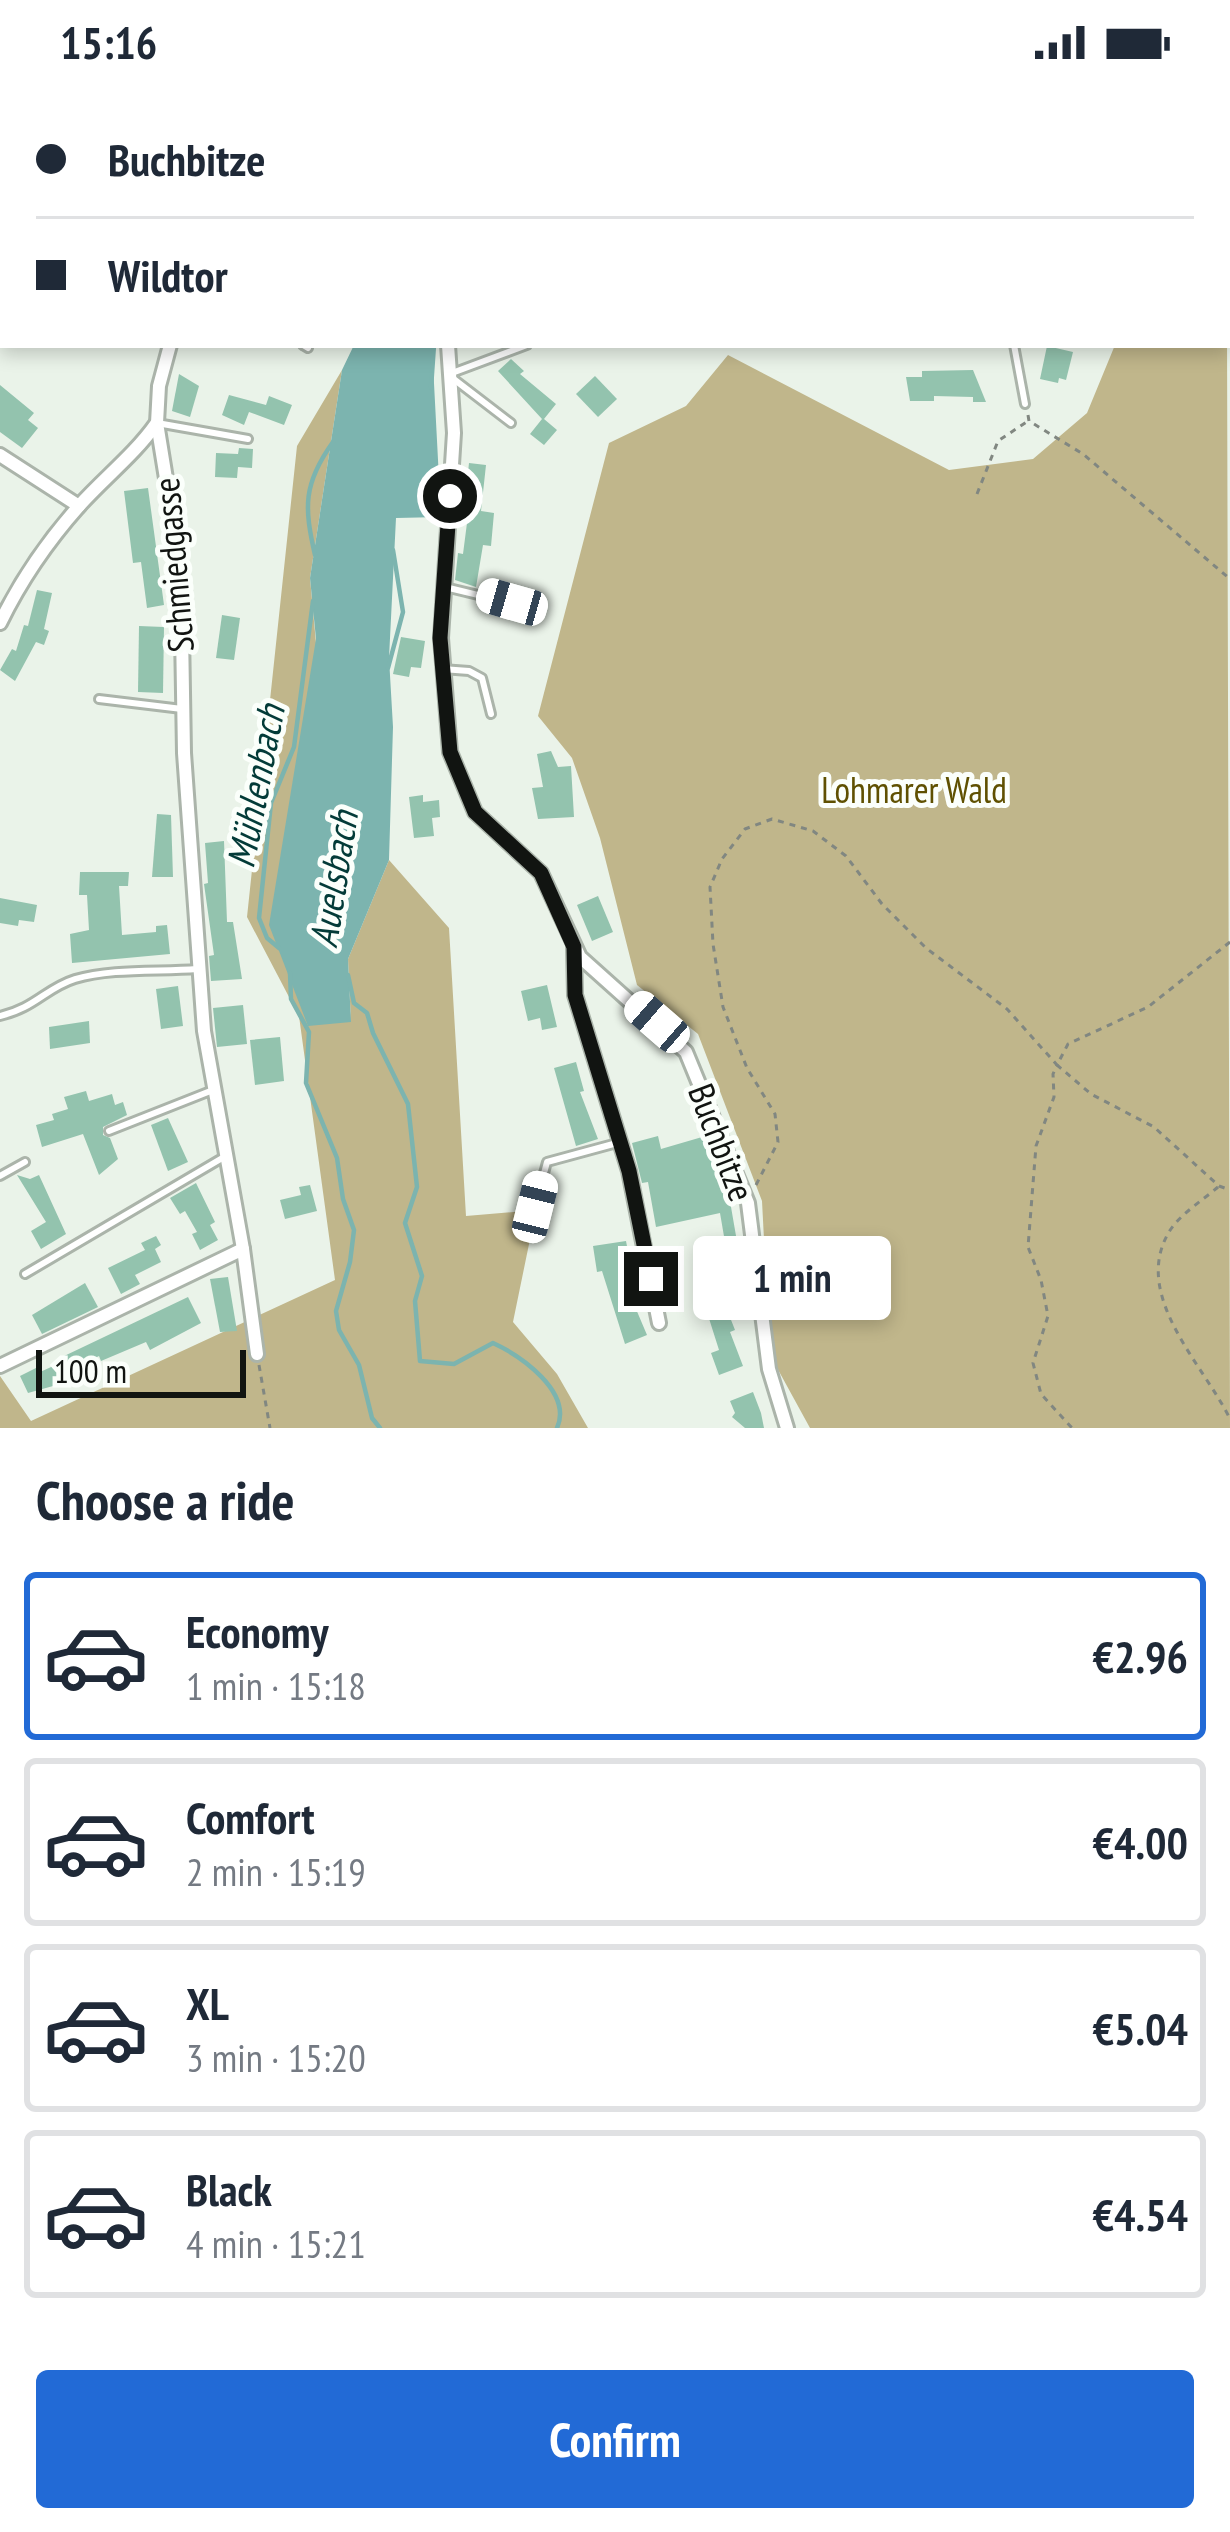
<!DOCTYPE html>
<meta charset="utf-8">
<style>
body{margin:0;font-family:"PT Sans Narrow",sans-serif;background:#f6f6f7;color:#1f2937;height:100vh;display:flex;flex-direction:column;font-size:45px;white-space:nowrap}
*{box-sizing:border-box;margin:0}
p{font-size:39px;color:#747a83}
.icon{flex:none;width:66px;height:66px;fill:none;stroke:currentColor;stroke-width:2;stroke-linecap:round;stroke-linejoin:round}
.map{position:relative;height:1344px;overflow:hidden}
.drawer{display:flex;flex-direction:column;background:#fff;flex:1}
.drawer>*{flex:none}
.top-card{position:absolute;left:0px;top:0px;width:1230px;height:264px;box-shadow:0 6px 18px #0003;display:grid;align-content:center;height:264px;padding:0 36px;background:#fff}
.scale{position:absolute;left:36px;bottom:30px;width:210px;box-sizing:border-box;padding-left:12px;border:6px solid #111411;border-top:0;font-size:33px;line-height:42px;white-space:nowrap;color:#111411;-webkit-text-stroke:9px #fbfffb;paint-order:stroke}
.end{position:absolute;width:54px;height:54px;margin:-27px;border:15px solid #111411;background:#fff;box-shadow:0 0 0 6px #fff}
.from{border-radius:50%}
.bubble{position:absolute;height:84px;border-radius:12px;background:#fff;box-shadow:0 6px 18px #0003;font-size:39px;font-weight:600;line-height:84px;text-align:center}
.car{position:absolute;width:36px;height:72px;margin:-36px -18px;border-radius:15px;box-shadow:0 0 9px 3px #0007;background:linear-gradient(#fff 24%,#345 0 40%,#fff 0 76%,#345 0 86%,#fff 0)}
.top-card b{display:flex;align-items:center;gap:42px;height:114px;font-size:45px}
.top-card b+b{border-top:3px solid #e0e1e3}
.top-card i{width:30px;height:30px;background:#1f2937}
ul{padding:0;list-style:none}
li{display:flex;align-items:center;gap:36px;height:168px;margin:0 24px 18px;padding:0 12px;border:6px solid #e0e1e3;border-radius:12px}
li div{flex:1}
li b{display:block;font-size:45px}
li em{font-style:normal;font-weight:600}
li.active{border-color:#226ad6}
li>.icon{width:108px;height:108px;stroke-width:1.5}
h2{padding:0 36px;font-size:54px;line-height:144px}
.cta{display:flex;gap:24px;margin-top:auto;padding:24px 36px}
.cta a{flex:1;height:138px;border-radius:12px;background:#226ad6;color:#fff;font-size:48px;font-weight:600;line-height:138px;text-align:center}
.status{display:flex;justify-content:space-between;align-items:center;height:84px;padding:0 60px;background:#fff;direction:ltr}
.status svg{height:33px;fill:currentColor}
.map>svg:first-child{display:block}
</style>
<div class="status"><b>15:16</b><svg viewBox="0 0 49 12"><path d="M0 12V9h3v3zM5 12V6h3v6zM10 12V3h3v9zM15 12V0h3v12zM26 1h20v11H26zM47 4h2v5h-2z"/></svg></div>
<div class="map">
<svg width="1230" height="1344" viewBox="0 0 1230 1344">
<rect width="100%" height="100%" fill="#eaf3e9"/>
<g fill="#c0b68b">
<path d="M1227 247 1230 1344H810L770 1271 762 1117 698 950 637 901 600 754 572 674 538 632 609 359 686 322 728 271 949 386 1033 375 1087 329 1115 261H1227Z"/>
<path d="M342 286 310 494 351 938 348 875 389 776 449 844 466 1132 536 1126 513 1238 557 1290 588 1344H0V1292L31 1337 335 1196 299 932 247 833 297 362Z"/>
</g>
<path fill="#7cb4af" d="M354 261H432L441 433 396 434 389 574 393 643 389 776 348 875 351 938 308 942 269 841 316 555 310 494 342 286Z"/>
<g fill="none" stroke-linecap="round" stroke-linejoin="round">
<g stroke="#7cb4af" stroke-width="4.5">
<path d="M431 304 434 261"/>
<path d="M315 471C304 423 303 400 333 358"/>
<path d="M388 584 403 528 393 466"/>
<path d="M279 864 267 854 259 834 271 719 294 663 313 517"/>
<path d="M290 889 291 915 309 948 306 999 337 1074 343 1115 354 1146 350 1178 336 1227 339 1246 359 1281 372 1334 380 1344"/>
<path d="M348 891 354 919 367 929 373 949 408 1020 417 1103 405 1139 422 1192 415 1217 420 1277 454 1280 493 1259C521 1272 573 1308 557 1344"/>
</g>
</g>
<g fill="#93c3ae">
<path d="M1047 262 1073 268 1066 296 1059 294 1058 299 1040 295Z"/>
<path d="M511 275 524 287 520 290 556 320 544 335 557 346 544 361 530 350 542 335 498 287Z"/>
<path d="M973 286 986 318H973V313L934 312V317H910L906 293H922V287Z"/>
<path d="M179 290 199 302 190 333 172 327Z"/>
<path d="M595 292 617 315 598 333 576 310Z"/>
<path d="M0 301 34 329 28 336 38 344 22 364 0 348Z"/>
<path d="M229 311 266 321 269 312 292 321 284 341 249 328 244 341 222 331Z"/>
<path d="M239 364 253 365 252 384 238 383 237 394 215 393 216 369 238 370Z"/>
<path d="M469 379 486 381 481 427 494 429 491 462 483 461 476 503 455 496 458 469 463 470 471 408 466 407Z"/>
<path d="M148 404 164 521 147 524 141 478 133 479 124 407Z"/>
<path d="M37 506 52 509 44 545 49 547 44 561 36 558 15 597 0 586 12 565 16 567 24 541 28 542Z"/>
<path d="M222 531 240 534 234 576 216 574Z"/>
<path d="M139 542 164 543 163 609 138 608Z"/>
<path d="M401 553 425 557 421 584 411 583 409 593 393 590Z"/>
<path d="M551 667 558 683 571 682 574 733 538 735 532 704 543 703 537 670Z"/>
<path d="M423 711V718L439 716 440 733 432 734 434 752 414 754 409 713Z"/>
<path d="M157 730 171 731 173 793H152Z"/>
<path d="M224 757 227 838H233L242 895 211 897 209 872 214 871 204 800 208 799 205 759Z"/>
<path d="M80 788H129L128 802H119L122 851 156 848V842L167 841 170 870 72 879 70 850 89 846 87 811H79Z"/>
<path d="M598 812 613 848 592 857 577 821Z"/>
<path d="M0 814 37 821 34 838 19 836 18 842 0 839Z"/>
<path d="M547 901 557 943 542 946 540 934 528 937 521 907Z"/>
<path d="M178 902 183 942 161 945 156 905Z"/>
<path d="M243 921 247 960 217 963 213 924Z"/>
<path d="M89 937 90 959 50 965 49 943Z"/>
<path d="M280 953 284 997 255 1001 250 956Z"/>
<path d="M576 978 584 1007 580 1008 598 1055 576 1062 554 984Z"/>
<path d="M86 1007 89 1017 112 1010 115 1021 123 1018 127 1031 103 1043V1051L110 1054 118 1075 99 1091 83 1050 42 1063 36 1041 54 1036 52 1030 68 1025 64 1013Z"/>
<path d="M168 1034 188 1078 168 1087 151 1041Z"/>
<path d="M709 1051 722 1095 726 1094 740 1175 722 1178 720 1165 726 1164 720 1129 656 1143 648 1098 642 1099 632 1059 658 1052 661 1065Z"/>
<path d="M17 1091 30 1095 39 1091 66 1150 41 1165 31 1147 46 1138Z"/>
<path d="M196 1099 215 1138 210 1141 218 1156 200 1166 192 1150 197 1148 185 1127 180 1130 170 1114Z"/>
<path d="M310 1101 317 1127 285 1135 280 1116 301 1111 299 1103Z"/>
<path d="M156 1152 161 1161 155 1165 161 1178 135 1191 140 1200 121 1210 108 1184 145 1166 141 1159Z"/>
<path d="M626 1157 631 1183H627L639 1216 633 1218 647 1251 625 1260 602 1187 597 1188 593 1162Z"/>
<path d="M228 1193 237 1247 220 1248 210 1195Z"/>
<path d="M722 1195 727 1210 722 1213 735 1246 730 1248 743 1282 719 1291 711 1269 719 1266 699 1203Z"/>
<path d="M85 1199 98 1223 42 1250 32 1231Z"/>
<path d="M188 1213 201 1239 150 1266 146 1258 101 1277 99 1272 67 1288 71 1297 28 1309 20 1292 36 1284 38 1289 62 1278 60 1274Z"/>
<path d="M753 1308 761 1329 764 1344H745L732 1333 735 1329 730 1317Z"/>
</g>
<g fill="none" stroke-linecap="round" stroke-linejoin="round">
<defs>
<g id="service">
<path d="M952 0 957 3"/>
<path d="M980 3 983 0"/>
<path d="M0 179 3 180"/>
<path d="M303 261 308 264"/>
<path d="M1014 261 1025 320"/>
<path d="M452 289 527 261"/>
<path d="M451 293 511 339"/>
<path d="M157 339 248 355"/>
<path d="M445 503 511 519"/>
<path d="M442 585 469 587 482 594 491 630"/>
<path d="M99 615 182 625"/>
<path d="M0 932C35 924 46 904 75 895 112 884 159 888 197 885"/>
<path d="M109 1047 213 1006"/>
<path d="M0 1092 25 1078"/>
<path d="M535 1123 547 1078 617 1059"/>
<path d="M25 1190 224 1073"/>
</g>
<g id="minor">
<path d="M58 0 62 3"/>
<path d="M497 0 498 3"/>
<path d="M813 0 815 3"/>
<path d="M267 3 270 0"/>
<path d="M402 3 404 0"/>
<path d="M1107 3 1109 0"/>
<path d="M1227 115 1230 112"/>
<path d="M0 168 1 167"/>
<path d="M170 261 159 302 157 339 181 487 184 669 204 947 243 1165 257 1270"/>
<path d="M448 261 454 349 441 554 450 668 475 728 541 789 580 873 686 968 748 1119 769 1285 787 1344"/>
<path d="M0 371 79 422"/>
<path d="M0 539C21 496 47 458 79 422 104 394 134 371 156 340"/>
<path d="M574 864 575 911 629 1087 659 1239"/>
<path d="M0 1282 243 1165"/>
</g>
<g id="secondary">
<path d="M1160 0 1163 3"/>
<path d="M1227 67 1230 70"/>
</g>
</defs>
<use href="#service" stroke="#abb4aa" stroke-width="12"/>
<use href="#minor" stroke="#abb4aa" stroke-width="18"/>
<use href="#secondary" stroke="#abb4aa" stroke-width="24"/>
<g stroke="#818781" stroke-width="3" stroke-dasharray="6 6" stroke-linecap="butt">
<path d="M347 0 353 3"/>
<path d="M1028 331 1029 337 1083 370 1230 495"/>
<path d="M977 410 998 357 1028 337"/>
<path d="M1230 858 1148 923 1068 960 1057 981 1091 1010 1154 1043 1219 1102 1230 1106"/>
<path d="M756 1101 778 1058 775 1030 747 984 723 923 713 860 710 803 722 775 745 745 772 735 813 747 846 772 882 820 926 864 1007 925 1057 981 1053 990 1054 1013 1036 1062 1028 1163 1041 1196 1048 1232 1033 1279 1041 1310 1072 1344"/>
<path d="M1218 1103C1203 1116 1179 1131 1169 1148 1131 1212 1204 1281 1230 1335"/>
<path d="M259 1281 270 1344"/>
</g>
<use href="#service" stroke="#fff" stroke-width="6"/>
<use href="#minor" stroke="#fff" stroke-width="12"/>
<use href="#secondary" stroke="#fff" stroke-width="18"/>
</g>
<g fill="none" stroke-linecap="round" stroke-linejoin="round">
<path stroke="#111411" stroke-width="15" d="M450 412 440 554 450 668 475 728 541 789 574 863 575 911 629 1087 651 1195"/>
</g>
<g text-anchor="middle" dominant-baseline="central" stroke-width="10" stroke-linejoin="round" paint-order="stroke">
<g font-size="36" fill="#111411" stroke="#fbfffb">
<text transform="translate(173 481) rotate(-95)">Schmiedgasse</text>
<text transform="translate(722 1058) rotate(69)">Buchbitze</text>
</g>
<g font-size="36" fill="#5f5001" stroke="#fbfffb">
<text x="914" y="705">Lohmarer Wald</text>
</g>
<g font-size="39" font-style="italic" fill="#033b38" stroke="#fbfffb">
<text transform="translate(255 702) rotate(-79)">Mühlenbach</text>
<text transform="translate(333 795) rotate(-81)">Auelsbach</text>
</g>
</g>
</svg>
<div class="scale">100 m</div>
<i class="end from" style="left:450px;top:412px"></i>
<i class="end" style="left:651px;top:1195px"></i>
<div class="bubble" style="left:693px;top:1152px;width:198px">1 min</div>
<i class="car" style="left:512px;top:518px;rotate:286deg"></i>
<i class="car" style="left:657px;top:938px;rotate:311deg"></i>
<i class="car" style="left:535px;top:1123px;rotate:14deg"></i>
<div class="top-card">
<b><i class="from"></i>Buchbitze</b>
<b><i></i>Wildtor</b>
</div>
</div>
<section class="drawer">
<h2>Choose a ride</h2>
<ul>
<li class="active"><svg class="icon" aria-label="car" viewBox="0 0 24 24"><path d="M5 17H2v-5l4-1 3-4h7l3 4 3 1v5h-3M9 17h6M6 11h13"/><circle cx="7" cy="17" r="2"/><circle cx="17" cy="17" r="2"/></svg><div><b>Economy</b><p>1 min · 15:18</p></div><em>€2.96</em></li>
<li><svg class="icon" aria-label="car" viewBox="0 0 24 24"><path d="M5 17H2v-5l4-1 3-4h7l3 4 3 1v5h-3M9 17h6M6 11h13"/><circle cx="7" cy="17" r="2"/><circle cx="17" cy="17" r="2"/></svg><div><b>Comfort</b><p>2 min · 15:19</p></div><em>€4.00</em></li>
<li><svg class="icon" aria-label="car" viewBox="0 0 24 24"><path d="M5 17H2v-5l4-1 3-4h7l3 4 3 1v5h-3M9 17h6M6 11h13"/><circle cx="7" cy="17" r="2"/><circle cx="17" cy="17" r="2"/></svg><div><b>XL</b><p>3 min · 15:20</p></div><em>€5.04</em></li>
<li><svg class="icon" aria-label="car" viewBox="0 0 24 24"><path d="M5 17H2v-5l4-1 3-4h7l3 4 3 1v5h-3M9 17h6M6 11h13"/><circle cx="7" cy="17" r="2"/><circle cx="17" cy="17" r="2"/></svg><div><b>Black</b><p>4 min · 15:21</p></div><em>€4.54</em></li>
</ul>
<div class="cta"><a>Confirm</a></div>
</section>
